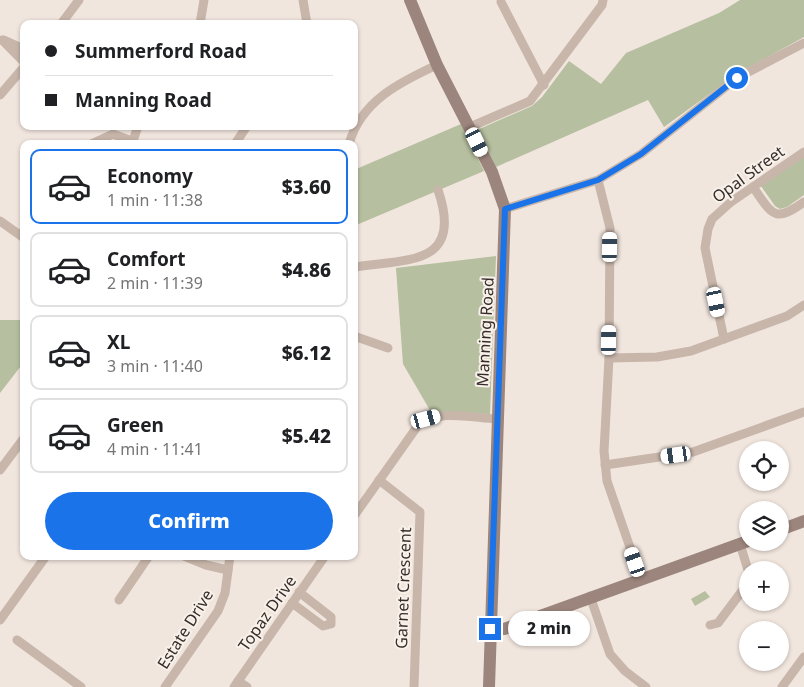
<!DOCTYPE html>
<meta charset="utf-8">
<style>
body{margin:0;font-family:"Noto Sans",sans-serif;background:#f2f2f2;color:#202124;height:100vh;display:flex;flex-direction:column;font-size:19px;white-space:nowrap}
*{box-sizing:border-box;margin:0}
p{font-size:16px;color:#757577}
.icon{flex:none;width:28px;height:28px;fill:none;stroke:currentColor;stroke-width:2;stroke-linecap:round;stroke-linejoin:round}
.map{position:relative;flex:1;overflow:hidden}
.side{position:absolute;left:20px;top:140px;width:338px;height:420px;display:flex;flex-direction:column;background:#fff;border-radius:10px;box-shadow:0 1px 4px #0004}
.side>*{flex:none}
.top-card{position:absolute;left:20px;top:20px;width:338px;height:110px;border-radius:10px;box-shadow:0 1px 4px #0004;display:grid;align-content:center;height:110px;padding:0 25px;background:#fff}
.controls{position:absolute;left:739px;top:441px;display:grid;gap:10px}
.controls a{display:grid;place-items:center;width:50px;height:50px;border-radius:50%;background:#fff;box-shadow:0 1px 4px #0004;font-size:25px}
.end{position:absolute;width:22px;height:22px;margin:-11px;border:6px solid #1a73e8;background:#fff;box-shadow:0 0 0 2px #fff}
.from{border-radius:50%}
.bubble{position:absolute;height:35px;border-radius:18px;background:#fff;box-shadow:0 1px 4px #0004;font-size:16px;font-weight:800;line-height:35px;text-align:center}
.car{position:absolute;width:15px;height:30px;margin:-15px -8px;border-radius:6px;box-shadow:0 0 4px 1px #0007;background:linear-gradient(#fff 24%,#345 0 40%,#fff 0 76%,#345 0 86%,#fff 0)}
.top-card b{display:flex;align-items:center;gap:18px;height:48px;font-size:19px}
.top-card b+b{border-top:1px solid #e0e0e0}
.top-card i{width:12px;height:12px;background:#202124}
ul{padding:9px 0 0;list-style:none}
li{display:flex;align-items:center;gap:15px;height:75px;margin:0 10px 8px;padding:0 15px;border:2px solid #e0e0e0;border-radius:10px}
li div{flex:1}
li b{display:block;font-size:19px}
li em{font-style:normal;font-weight:800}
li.current{border-color:#1a73e8}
li>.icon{width:45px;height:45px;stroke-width:1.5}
.button{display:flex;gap:10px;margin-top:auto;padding:10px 25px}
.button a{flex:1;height:58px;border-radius:30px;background:#1a73e8;color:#fff;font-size:20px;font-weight:800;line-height:58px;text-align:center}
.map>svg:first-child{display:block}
</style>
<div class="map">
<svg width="804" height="687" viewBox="0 0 804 687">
<rect width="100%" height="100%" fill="#f1e6de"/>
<g fill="#b6bf9f">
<path d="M740 0H804V37L737 74 664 127 648 100 496 167 477 130 532 106 542 97 569 61 601 84 626 53 719 13Z"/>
<path d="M461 124 484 171 354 226V170Z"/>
<path d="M804 156V195L787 207 780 209 775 206 761 186Z"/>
<path d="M496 256 490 414 431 412 403 364 396 268Z"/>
<path d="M0 320H24V362L0 393Z"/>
<path d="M705 591 710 597 695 606 691 599Z"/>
</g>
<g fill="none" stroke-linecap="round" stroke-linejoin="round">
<g stroke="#c8b6ab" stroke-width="9">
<path d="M303 0 307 24"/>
<path d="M501 2 544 85"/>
<path d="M61 24 79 0"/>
<path d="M200 24 204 0"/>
<path d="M2 40 24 62"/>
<path d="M4 40 24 49"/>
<path d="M0 95 24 67"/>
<path d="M470 127 530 101 602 5 603 0"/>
<path d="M91 144 113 134 132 141"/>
<path d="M132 144 138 126"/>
<path d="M235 144 247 126"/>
<path d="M349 144C361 101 400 82 437 65"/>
<path d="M598 180 610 228 609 358 604 451 607 481 641 579"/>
<path d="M753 187C772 214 774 224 804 202"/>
<path d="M505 209 598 180 641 154 737 78 804 43"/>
<path d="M0 221 24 238"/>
<path d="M354 267C408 259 464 266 438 190"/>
<path d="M354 336 388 348"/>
<path d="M724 339 705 248 708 229 712 219 731 202 804 152"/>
<path d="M609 358 657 357 691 351 787 316 804 305"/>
<path d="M605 465 693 452 804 412"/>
<path d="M0 470 24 438"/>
<path d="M379 480 420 512 414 687"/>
<path d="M354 516 419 424C440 409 473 418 497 419"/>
<path d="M740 544 748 570"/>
<path d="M184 556 206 565 228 570"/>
<path d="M590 596 610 654 625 671 646 687"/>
<path d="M119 600 149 556"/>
<path d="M292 603 323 626 331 624V617L299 592"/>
<path d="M0 620 46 556"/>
<path d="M710 625 718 623 748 583"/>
<path d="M17 640 81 687"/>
<path d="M238 681 247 687"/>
<path d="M165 687 218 611 225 593 230 556"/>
<path d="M234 687 325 556"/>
<path d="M782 687 804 657"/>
</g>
<g stroke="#9b857c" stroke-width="12">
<path d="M410 0 437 65 492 172 505 209 489 687"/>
<path d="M780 530 804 521"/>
<path d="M490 629H504L748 541"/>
</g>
</g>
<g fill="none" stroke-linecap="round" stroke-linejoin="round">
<path stroke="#1a73e8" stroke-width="6" d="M490 629 505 209 598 180 641 154 737 78"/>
</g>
<g text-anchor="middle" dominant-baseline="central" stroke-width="4" stroke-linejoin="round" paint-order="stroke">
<g font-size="16" fill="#362c2a" stroke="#f8f1ea">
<text transform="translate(748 174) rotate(-36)">Opal Street</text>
<text transform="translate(485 332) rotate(-87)">Manning Road</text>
<text transform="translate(403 588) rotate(-88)">Garnet Crescent</text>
<text transform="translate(267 613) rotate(-55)">Topaz Drive</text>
<text transform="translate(185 629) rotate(-58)">Estate Drive</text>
</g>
</g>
</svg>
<div class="controls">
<a><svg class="icon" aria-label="locate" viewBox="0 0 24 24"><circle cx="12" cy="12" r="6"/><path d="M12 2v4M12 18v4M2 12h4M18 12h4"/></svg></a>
<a><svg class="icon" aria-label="layers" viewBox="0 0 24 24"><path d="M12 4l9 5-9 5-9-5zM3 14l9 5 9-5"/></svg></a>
<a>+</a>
<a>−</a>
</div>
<i class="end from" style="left:737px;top:78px"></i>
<i class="end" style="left:490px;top:629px"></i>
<div class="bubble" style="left:508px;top:611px;width:82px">2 min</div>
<i class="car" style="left:477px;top:142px;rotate:154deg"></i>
<i class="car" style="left:610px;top:247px;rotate:1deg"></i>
<i class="car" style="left:716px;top:302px;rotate:168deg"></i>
<i class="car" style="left:609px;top:340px;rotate:1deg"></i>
<i class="car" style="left:426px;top:419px;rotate:75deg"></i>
<i class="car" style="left:676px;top:455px;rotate:262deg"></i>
<i class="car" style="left:635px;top:562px;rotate:341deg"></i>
<div class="top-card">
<b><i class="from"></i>Summerford Road</b>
<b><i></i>Manning Road</b>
</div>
<section class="side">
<ul>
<li class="current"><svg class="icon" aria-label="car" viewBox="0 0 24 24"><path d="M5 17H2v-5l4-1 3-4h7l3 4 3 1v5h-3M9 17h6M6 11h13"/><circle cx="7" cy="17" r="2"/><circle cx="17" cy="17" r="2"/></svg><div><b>Economy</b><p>1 min · 11:38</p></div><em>$3.60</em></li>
<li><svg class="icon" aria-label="car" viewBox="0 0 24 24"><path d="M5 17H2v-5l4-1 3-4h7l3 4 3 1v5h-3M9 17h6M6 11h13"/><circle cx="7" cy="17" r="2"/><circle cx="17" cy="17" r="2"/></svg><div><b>Comfort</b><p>2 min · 11:39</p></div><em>$4.86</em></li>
<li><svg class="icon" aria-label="car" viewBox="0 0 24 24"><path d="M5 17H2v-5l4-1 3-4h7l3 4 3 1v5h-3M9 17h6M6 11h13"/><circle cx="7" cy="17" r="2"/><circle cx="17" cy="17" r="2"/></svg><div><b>XL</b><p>3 min · 11:40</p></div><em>$6.12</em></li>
<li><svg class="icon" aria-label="car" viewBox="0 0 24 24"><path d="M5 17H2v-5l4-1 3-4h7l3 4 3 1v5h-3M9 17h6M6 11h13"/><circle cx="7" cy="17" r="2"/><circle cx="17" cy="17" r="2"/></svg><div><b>Green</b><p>4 min · 11:41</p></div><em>$5.42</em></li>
</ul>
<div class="button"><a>Confirm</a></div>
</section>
</div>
